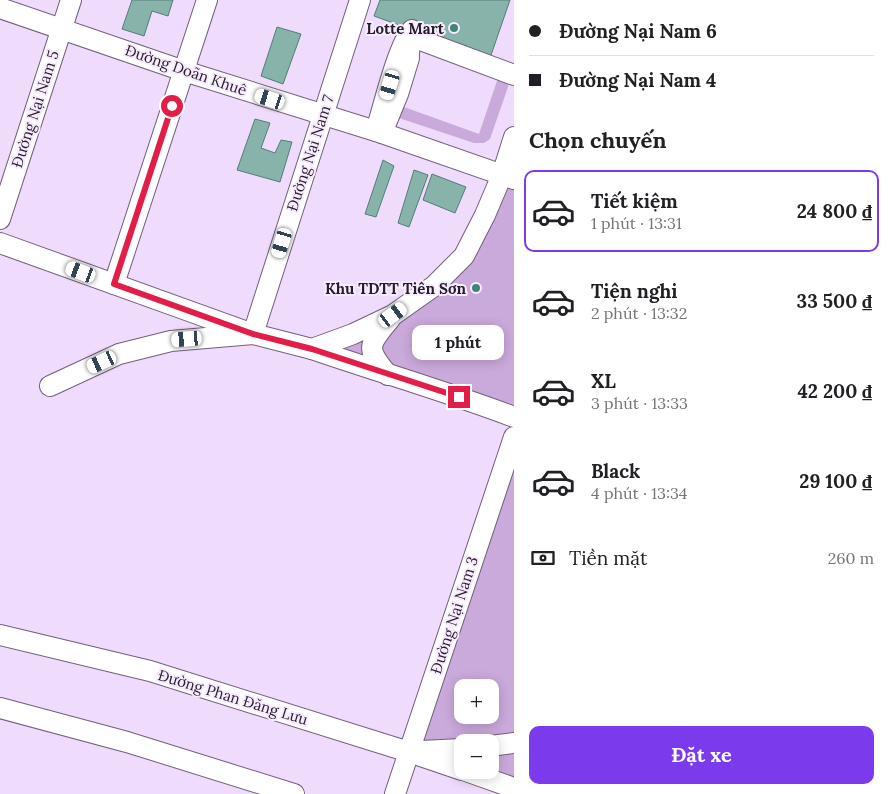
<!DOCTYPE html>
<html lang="vi">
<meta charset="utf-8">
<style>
body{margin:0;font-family:Lora,serif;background:#f2f2f2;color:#202124;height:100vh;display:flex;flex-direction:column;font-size:19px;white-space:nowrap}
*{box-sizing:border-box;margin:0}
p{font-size:16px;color:#757577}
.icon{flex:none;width:28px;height:28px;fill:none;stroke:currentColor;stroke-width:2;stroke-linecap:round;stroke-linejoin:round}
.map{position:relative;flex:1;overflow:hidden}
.drawer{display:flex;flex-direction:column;background:#fff;width:375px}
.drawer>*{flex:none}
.guide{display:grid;align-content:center;height:110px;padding:0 15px;background:#fff}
.buttons{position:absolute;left:454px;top:679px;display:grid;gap:10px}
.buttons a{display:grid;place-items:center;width:45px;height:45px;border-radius:10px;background:#fff;box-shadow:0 2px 12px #0003;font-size:25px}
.end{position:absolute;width:22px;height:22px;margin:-11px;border:6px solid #e11d48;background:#fff;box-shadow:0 0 0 2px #fff}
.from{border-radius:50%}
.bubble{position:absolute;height:35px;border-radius:10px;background:#fff;box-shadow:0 2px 12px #0003;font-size:16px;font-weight:700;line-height:35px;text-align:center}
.car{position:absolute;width:15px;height:30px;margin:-15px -8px;border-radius:6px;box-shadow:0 0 4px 1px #0007;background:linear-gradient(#fff 24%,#345 0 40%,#fff 0 76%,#345 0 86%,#fff 0)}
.guide b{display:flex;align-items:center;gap:18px;height:48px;font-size:19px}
.guide b+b{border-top:1px solid #e0e0e0}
.guide i{width:12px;height:12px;background:#202124}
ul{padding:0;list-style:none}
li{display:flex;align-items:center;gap:15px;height:82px;margin:0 10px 8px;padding:0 5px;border:2px solid transparent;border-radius:10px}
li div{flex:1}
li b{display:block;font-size:19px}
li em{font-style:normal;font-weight:700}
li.selected{border-color:#7c3aed}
li>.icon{width:45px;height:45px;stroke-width:1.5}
h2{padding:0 15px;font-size:22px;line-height:60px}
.pay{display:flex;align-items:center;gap:12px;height:55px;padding:0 15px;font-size:19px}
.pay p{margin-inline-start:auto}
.button{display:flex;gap:10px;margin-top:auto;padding:10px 15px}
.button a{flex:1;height:58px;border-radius:10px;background:#7c3aed;color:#fff;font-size:20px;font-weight:700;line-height:58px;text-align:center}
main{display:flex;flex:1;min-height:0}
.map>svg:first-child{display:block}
</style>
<main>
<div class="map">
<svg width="514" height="794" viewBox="0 0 514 794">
<rect width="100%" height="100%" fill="#efdbfb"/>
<g fill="#caa9db" fill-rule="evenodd">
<path d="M498 78 508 83V87L490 139 484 143H474L399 118 404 107 479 134Z"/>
<path d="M514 153V412L330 348 469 259Z"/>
<path d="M514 457V779L490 770V742H462V762L418 746ZM462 688H490V715H462Z"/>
</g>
<g fill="#87b3aa" stroke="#547e76">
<path d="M132 0H173L168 16 152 11 144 36 122 29Z"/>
<path d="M380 0H510L490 58 374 16Z"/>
<path d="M277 27 301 34 283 84 261 76Z"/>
<path d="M255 119 270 123 261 148 275 153 281 140 292 142 280 182 237 170Z"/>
<path d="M383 160 394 166 376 217 365 214Z"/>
<path d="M414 170 428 175 409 227 398 223Z"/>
<path d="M432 174 466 187 455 213 423 200Z"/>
</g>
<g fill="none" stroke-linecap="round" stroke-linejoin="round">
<defs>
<g id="minor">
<path d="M0 8 184 71 382 133 514 179"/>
<path d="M423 41 514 75"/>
<path d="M376 131C383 108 398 45 412 30 413 41 408 47 409 58L398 94 382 133"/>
<path d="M0 219 71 0"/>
<path d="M0 243 253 334 360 0"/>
<path d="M114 284 207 0"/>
<path d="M312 349C379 372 448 392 514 417"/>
<path d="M388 375C365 348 368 345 390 319"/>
<path d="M50 386 119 354 171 341 253 334 312 349 353 334 393 315 434 286 464 256 485 215 502 175 514 137"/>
<path d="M0 635 150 671 409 752 462 770"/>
<path d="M0 708 127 742 294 794"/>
<path d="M490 746 514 743"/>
<path d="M421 751 462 749"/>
<path d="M463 770 514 788"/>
<path d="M395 794 514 437"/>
</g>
</defs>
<use href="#minor" stroke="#725f7c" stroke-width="22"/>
<use href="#minor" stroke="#fff" stroke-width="20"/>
</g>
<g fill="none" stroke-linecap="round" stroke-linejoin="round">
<path stroke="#e11d48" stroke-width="6" d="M172 106 114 284 253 334 312 349 459 397"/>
</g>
<g fill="#418579" stroke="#f8ebff" stroke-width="2">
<circle cx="454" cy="28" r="5"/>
<circle cx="476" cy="288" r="5"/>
</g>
<g text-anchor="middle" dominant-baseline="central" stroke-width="4" stroke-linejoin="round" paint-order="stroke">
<g font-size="15" font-weight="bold" fill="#251d29" stroke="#f8ebff" text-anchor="end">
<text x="444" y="28">Lotte Mart</text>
<text x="466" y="288">Khu TDTT Tiên Sơn</text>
</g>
<g font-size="15" fill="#251d29" stroke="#f8ebff">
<text transform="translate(186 70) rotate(19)">Đường Doãn Khuê</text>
<text transform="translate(35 109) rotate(-72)">Đường Nại Nam 5</text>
<text transform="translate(310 153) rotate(-72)">Đường Nại Nam 7</text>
<text transform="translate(454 615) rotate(-72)">Đường Nại Nam 3</text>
<text transform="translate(233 697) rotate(17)">Đường Phan Đăng Lưu</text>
</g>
</g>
</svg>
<div class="buttons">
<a>+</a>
<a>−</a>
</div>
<i class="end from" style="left:172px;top:106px"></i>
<i class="end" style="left:459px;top:397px"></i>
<div class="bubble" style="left:412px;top:325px;width:92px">1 phút</div>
<i class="car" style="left:390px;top:85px;rotate:197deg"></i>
<i class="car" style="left:270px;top:99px;rotate:288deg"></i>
<i class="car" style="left:282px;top:243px;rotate:197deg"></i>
<i class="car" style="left:81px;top:272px;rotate:290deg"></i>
<i class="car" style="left:393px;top:315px;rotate:54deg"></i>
<i class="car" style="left:187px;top:339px;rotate:266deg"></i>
<i class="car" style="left:102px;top:362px;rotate:245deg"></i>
</div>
<section class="drawer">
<div class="guide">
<b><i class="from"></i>Đường Nại Nam 6</b>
<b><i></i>Đường Nại Nam 4</b>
</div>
<h2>Chọn chuyến</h2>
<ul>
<li class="selected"><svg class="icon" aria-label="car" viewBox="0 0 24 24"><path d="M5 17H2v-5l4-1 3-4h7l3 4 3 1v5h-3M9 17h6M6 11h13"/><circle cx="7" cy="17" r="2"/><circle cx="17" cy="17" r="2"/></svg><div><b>Tiết kiệm</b><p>1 phút · 13:31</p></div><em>24 800 ₫</em></li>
<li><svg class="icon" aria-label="car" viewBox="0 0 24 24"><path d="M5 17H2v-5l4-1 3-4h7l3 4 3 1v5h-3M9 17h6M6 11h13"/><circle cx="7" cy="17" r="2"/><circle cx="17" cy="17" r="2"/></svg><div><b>Tiện nghi</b><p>2 phút · 13:32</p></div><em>33 500 ₫</em></li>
<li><svg class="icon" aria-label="car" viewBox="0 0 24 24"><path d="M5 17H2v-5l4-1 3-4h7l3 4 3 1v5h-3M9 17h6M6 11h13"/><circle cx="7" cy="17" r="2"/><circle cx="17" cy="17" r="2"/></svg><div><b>XL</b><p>3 phút · 13:33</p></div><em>42 200 ₫</em></li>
<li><svg class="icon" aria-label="car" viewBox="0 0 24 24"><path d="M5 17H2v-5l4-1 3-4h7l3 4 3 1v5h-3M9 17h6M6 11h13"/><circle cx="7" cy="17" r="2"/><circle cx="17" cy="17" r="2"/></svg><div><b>Black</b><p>4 phút · 13:34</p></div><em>29 100 ₫</em></li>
</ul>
<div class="pay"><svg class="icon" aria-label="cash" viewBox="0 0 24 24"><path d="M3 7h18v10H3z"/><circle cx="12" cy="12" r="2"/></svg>Tiền mặt<p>260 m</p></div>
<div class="button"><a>Đặt xe</a></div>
</section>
</main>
